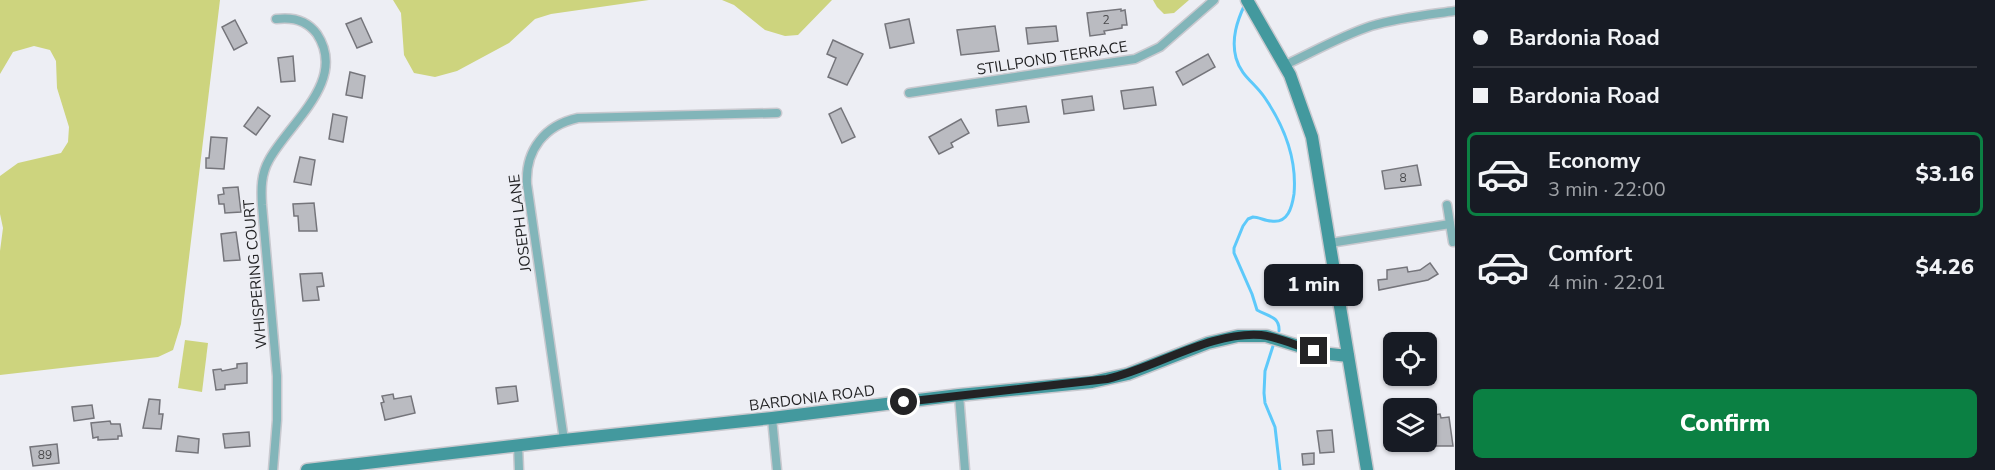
<!DOCTYPE html>
<meta charset="utf-8">
<style>
body{margin:0;font-family:"Nunito Sans",sans-serif;background:#20242c;color:#f1f3f6;height:100vh;display:flex;flex-direction:column;font-size:22px;white-space:nowrap}
*{box-sizing:border-box;margin:0}
p{font-size:20px;color:#9ea1a6}
.icon{flex:none;width:33px;height:33px;fill:none;stroke:currentColor;stroke-width:2;stroke-linecap:round;stroke-linejoin:round}
.map{position:relative;flex:1;overflow:hidden}
.panel{display:flex;flex-direction:column;background:#171b24;width:540px}
.panel>*{flex:none}
.banner{display:grid;align-content:center;height:132px;padding:0 18px;background:#171b24}
.fabs{position:absolute;left:1383px;top:332px;display:grid;gap:12px}
.fabs a{display:grid;place-items:center;width:54px;height:54px;border-radius:9px;background:#171b24;box-shadow:0 2px 4px #0004;font-size:30px}
.end{position:absolute;width:27px;height:27px;margin:-14px;border:8px solid #232325;background:#fff;box-shadow:0 0 0 3px #fff}
.from{border-radius:50%}
.bubble{position:absolute;height:42px;border-radius:9px;background:#171b24;box-shadow:0 2px 4px #0004;font-size:20px;font-weight:800;line-height:42px;text-align:center}
.banner b{display:flex;align-items:center;gap:21px;height:57px;font-size:22px}
.banner b+b{border-top:2px solid #363941}
.banner i{width:15px;height:15px;background:#f1f3f6}
ul{padding:0;list-style:none}
li{display:flex;align-items:center;gap:18px;height:84px;margin:0 12px 9px;padding:0 6px;border:3px solid transparent;border-radius:9px}
li div{flex:1}
li b{display:block;font-size:22px}
li em{font-style:normal;font-weight:800}
li.selected{border-color:#0b8043}
li>.icon{width:54px;height:54px;stroke-width:1.5}
.primary-button{display:flex;gap:12px;margin-top:auto;padding:12px 18px}
.primary-button a{flex:1;height:69px;border-radius:9px;background:#0b8043;color:#fff;font-size:24px;font-weight:800;line-height:69px;text-align:center}
main{display:flex;flex:1;min-height:0}
.map>svg:first-child{display:block}
</style>
<main>
<div class="map">
<svg width="1455" height="470" viewBox="0 0 1455 470">
<rect width="100%" height="100%" fill="#edeef4"/>
<g fill="#cdd47e">
<path d="M0 0H220L181 324 173 350 158 357 0 375V251L3 228 0 214V176L18 163 61 153 68 142 69 127 57 88 56 61 50 50 34 46 13 52 0 74Z"/>
<path d="M393 0H649L551 14 535 19 509 43 457 71 435 77 414 73 404 55 401 13Z"/>
<path d="M722 0H832L798 35 785 36 765 30 734 5Z"/>
<path d="M1153 0H1189L1174 13 1164 14 1157 7Z"/>
<path d="M185 340 208 343 202 392 178 388Z"/>
</g>
<g fill="none" stroke-linecap="round" stroke-linejoin="round">
<g stroke="#5dc9fa" stroke-width="3">
<path d="M1245 4C1237 21 1231 39 1236 58 1241 76 1255 83 1265 98 1284 126 1297 160 1294 194 1292 207 1288 224 1271 221 1265 221 1259 217 1253 217L1248 219 1243 226 1234 248V253L1252 294 1257 310C1267 316 1280 316 1279 331"/>
<path d="M1273 346 1265 371 1264 393 1265 403 1275 427 1280 470"/>
</g>
</g>
<g fill="#babbc1" stroke="#75757b" stroke-width="1.5">
<path d="M1121 9V11L1125 10 1127 25H1122V28L1104 31 1105 34 1090 36 1087 13Z"/>
<path d="M361 18 372 42 357 48 346 24Z"/>
<path d="M909 19 914 43 890 48 885 24Z"/>
<path d="M235 20 247 43 234 50 222 27Z"/>
<path d="M995 26 999 51 961 55 957 30Z"/>
<path d="M1056 26 1058 41 1028 44 1026 28Z"/>
<path d="M833 40 863 54 847 85 828 77 836 58 827 54Z"/>
<path d="M1208 54 1215 67 1183 85 1176 72Z"/>
<path d="M293 56 295 81 281 82 278 58Z"/>
<path d="M350 72 365 76 362 98 346 95Z"/>
<path d="M1153 87 1156 105 1124 109 1121 91Z"/>
<path d="M1092 96 1094 110 1064 114 1062 100Z"/>
<path d="M1026 106 1029 122 998 126 996 110Z"/>
<path d="M258 107 270 116 256 135 244 126Z"/>
<path d="M841 108 855 137 842 143 829 114Z"/>
<path d="M333 114 347 117 343 142 329 139Z"/>
<path d="M961 119 969 133 951 143 953 147 939 154 929 137Z"/>
<path d="M211 137 227 138 224 169 206 168V158H209Z"/>
<path d="M300 157 315 160 311 185 294 182Z"/>
<path d="M1417 165 1421 185 1385 189 1382 171Z"/>
<path d="M238 187 241 212 225 213 224 204H219L218 195 224 194 223 188Z"/>
<path d="M314 203 317 231H299L298 216H294L293 204Z"/>
<path d="M236 232 240 260 224 261 221 234Z"/>
<path d="M1430 263 1438 274 1428 280 1379 290 1378 280 1387 279V270L1407 267 1408 272 1420 270Z"/>
<path d="M322 273 324 286 317 287 319 300 303 301 300 274Z"/>
<path d="M247 363V383L225 385V389L216 390 213 370 221 369 222 371 237 368V364Z"/>
<path d="M516 386 518 401 498 404 496 388Z"/>
<path d="M393 394 394 399 411 396 415 413 385 420 381 403 384 402 382 396Z"/>
<path d="M149 399 160 400 159 414H163L161 429 143 428Z"/>
<path d="M92 405 94 418 74 421 72 407Z"/>
<path d="M1440 414 1441 418 1449 417 1453 446H1428L1426 416Z"/>
<path d="M110 421 111 424H120L122 436H118V439L98 440V437L93 438 91 423Z"/>
<path d="M1332 430 1334 452 1320 453 1317 431Z"/>
<path d="M249 432 250 446 225 448 223 434Z"/>
<path d="M178 436 199 439 198 453 176 451Z"/>
<path d="M57 444 59 463 33 466 30 447Z"/>
<path d="M1314 453V464L1303 465 1302 454Z"/>
</g>
<g fill="none" stroke-linecap="round" stroke-linejoin="round">
<defs>
<g id="street">
<path d="M1285 65C1313 52 1341 36 1371 26 1398 18 1427 15 1455 11"/>
<path d="M909 93 1135 59 1160 47 1214 0"/>
<path d="M1447 205 1453 242"/>
<path d="M1330 243 1450 224"/>
<path d="M959 395 965 470"/>
<path d="M772 418 777 470"/>
<path d="M564 440 527 184C525 150 545 125 578 118L777 113"/>
<path d="M518 445 519 470"/>
<path d="M273 470 277 420V376L262 205C261 189 261 174 269 160 289 123 348 81 317 34 307 20 291 17 276 19"/>
</g>
<g id="secondary">
<path d="M1247 0 1290 75 1312 137 1367 470"/>
<path d="M307 470 564 440 772 418 959 395 1092 382 1128 374 1208 343 1238 336H1266L1321 353 1348 356"/>
</g>
</defs>
<use href="#street" stroke="#c9c9cf" stroke-width="11"/>
<use href="#secondary" stroke="#c9c9cf" stroke-width="15"/>
<use href="#street" stroke="#82b5b9" stroke-width="8"/>
<use href="#secondary" stroke="#43999e" stroke-width="12"/>
</g>
<g fill="none" stroke-linecap="round" stroke-linejoin="round">
<path stroke="#232325" stroke-width="8" d="M904 402 1107 379C1156 368 1211 331 1261 335 1279 337 1297 346 1314 351"/>
</g>
<g text-anchor="middle" dominant-baseline="central" stroke-width="4.5" stroke-linejoin="round" paint-order="stroke">
<g font-size="12" fill="#49494c">
<text x="1106" y="20">2</text>
<text x="1403" y="178">8</text>
<text x="45" y="455">89</text>
</g>
<g font-size="15" fill="#232325" stroke="#edeef4">
<text transform="translate(1052 58) rotate(-9)">STILLPOND TERRACE</text>
<text transform="translate(520 223) rotate(-97)">JOSEPH LANE</text>
<text transform="translate(255 274) rotate(-95)">WHISPERING COURT</text>
<text transform="translate(812 398) rotate(-7)">BARDONIA ROAD</text>
</g>
</g>
</svg>
<div class="fabs">
<a><svg class="icon" aria-label="locate" viewBox="0 0 24 24"><circle cx="12" cy="12" r="6"/><path d="M12 2v4M12 18v4M2 12h4M18 12h4"/></svg></a>
<a><svg class="icon" aria-label="layers" viewBox="0 0 24 24"><path d="M12 4l9 5-9 5-9-5zM3 14l9 5 9-5"/></svg></a>
</div>
<i class="end from" style="left:904px;top:402px"></i>
<i class="end" style="left:1314px;top:351px"></i>
<div class="bubble" style="left:1264px;top:264px;width:99px">1 min</div>
</div>
<section class="panel">
<div class="banner">
<b><i class="from"></i>Bardonia Road</b>
<b><i></i>Bardonia Road</b>
</div>
<ul>
<li class="selected"><svg class="icon" aria-label="car" viewBox="0 0 24 24"><path d="M5 17H2v-5l4-1 3-4h7l3 4 3 1v5h-3M9 17h6M6 11h13"/><circle cx="7" cy="17" r="2"/><circle cx="17" cy="17" r="2"/></svg><div><b>Economy</b><p>3 min · 22:00</p></div><em>$3.16</em></li>
<li><svg class="icon" aria-label="car" viewBox="0 0 24 24"><path d="M5 17H2v-5l4-1 3-4h7l3 4 3 1v5h-3M9 17h6M6 11h13"/><circle cx="7" cy="17" r="2"/><circle cx="17" cy="17" r="2"/></svg><div><b>Comfort</b><p>4 min · 22:01</p></div><em>$4.26</em></li>
</ul>
<div class="primary-button"><a>Confirm</a></div>
</section>
</main>
